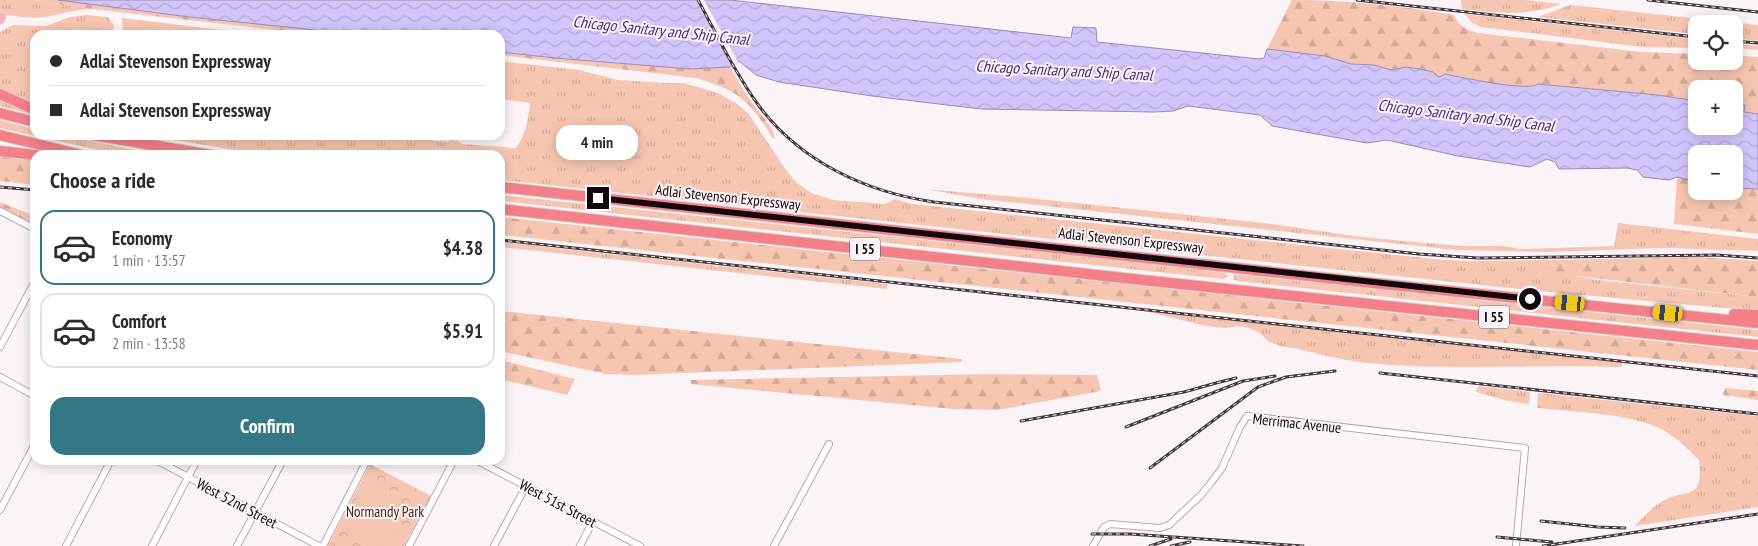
<!DOCTYPE html>
<meta charset="utf-8">
<style>
body{margin:0;font-family:"PT Sans Narrow",sans-serif;background:#f7f7f7;color:#2b2b33;height:100vh;display:flex;flex-direction:column;font-size:19px;white-space:nowrap}
*{box-sizing:border-box;margin:0}
p{font-size:16px;color:#7c7c81}
.icon{flex:none;width:28px;height:28px;fill:none;stroke:currentColor;stroke-width:2;stroke-linecap:round;stroke-linejoin:round}
.map{position:relative;flex:1;overflow:hidden}
.details{position:absolute;left:30px;top:150px;width:475px;height:315px;display:flex;flex-direction:column;background:#fff;border-radius:15px;box-shadow:0 2px 12px #0003}
.details>*{flex:none}
.banner{position:absolute;left:30px;top:30px;width:475px;height:110px;border-radius:15px;box-shadow:0 2px 12px #0003;display:grid;align-content:center;height:110px;padding:0 20px;background:#fff}
.buttons{position:absolute;left:1688px;top:15px;display:grid;gap:10px}
.buttons a{display:grid;place-items:center;width:55px;height:55px;border-radius:10px;background:#fff;box-shadow:0 2px 12px #0003;font-size:25px}
.end{position:absolute;width:22px;height:22px;margin:-11px;border:6px solid #13080d;background:#fff;box-shadow:0 0 0 2px #fff}
.from{border-radius:50%}
.bubble{position:absolute;height:35px;border-radius:15px;background:#fff;box-shadow:0 2px 12px #0003;font-size:16px;font-weight:700;line-height:35px;text-align:center}
.car{position:absolute;width:15px;height:30px;margin:-15px -8px;border-radius:6px;box-shadow:0 0 4px 1px #0007;background:linear-gradient(#f5c518 24%,#345 0 40%,#f5c518 0 76%,#345 0 86%,#f5c518 0)}
.banner b{display:flex;align-items:center;gap:18px;height:48px;font-size:19px}
.banner b+b{border-top:1px solid #e1e1e2}
.banner i{width:12px;height:12px;background:#2b2b33}
ul{padding:0;list-style:none}
li{display:flex;align-items:center;gap:15px;height:75px;margin:0 10px 8px;padding:0 10px;border:2px solid #e1e1e2;border-radius:15px}
li div{flex:1}
li b{display:block;font-size:19px}
li em{font-style:normal;font-weight:700}
li.current{border-color:#347787}
li>.icon{width:45px;height:45px;stroke-width:1.5}
h2{padding:0 20px;font-size:22px;line-height:60px}
.cta{display:flex;gap:10px;margin-top:auto;padding:10px 20px}
.cta a{flex:1;height:58px;border-radius:15px;background:#347787;color:#fff;font-size:20px;font-weight:700;line-height:58px;text-align:center}
.map>svg:first-child{display:block}
</style>
<div class="map">
<svg width="1758" height="546" viewBox="0 0 1758 546">
<defs>
<pattern id="grass-tufts" width="24" height="20" patternUnits="userSpaceOnUse" patternTransform="scale(1.25)"><rect width="24" height="20" fill="#f7c6b2"/><path d="M3 7l-1-3M5 7V3M7 7l1-3M15 17l-1-3M17 17v-4M19 17l1-3" fill="none" stroke="#d3a998"/></pattern>
<pattern id="forest-firs" width="22" height="20" patternUnits="userSpaceOnUse" patternTransform="scale(1.25)"><rect width="22" height="20" fill="#f7c6b2"/><path d="M5 1l3.5 6h-7zM16 11l3.5 6h-7z" fill="#d3a998"/></pattern>
<pattern id="park-crowns" width="20" height="18" patternUnits="userSpaceOnUse" patternTransform="scale(1.25)"><rect width="20" height="18" fill="#f7c6b2"/><path d="M2 6a3 3 0 1 1 6 0M12 15a3 3 0 1 1 6 0" fill="none" stroke="#d3a998"/></pattern>
<pattern id="water-waves" width="16" height="10" patternUnits="userSpaceOnUse" patternTransform="scale(1.25)"><rect width="16" height="10" fill="#d2c5fb"/><path d="M0 5q4-4 8 0t8 0" fill="none" stroke="#b3a8d6"/></pattern>
</defs>
<rect width="100%" height="100%" fill="#fbf4f7"/>
<g fill="url(#grass-tufts)">
<path d="M0 0H35L92 9C75 9 61 15 44 17 29 19 15 16 0 14Z"/>
<path d="M1461 0H1525L1561 4C1527 17 1498 13 1462 9Z"/>
<path d="M1570 5 1758 25V41L1734 38V24H1696V34L1538 17Z"/>
<path d="M1465 14 1696 39V48L1642 47 1481 27 1471 22Z"/>
<path d="M86 15 108 17 114 25 113 35H35V104L0 88V32L13 25 46 26 70 17Z"/>
<path d="M122 18 262 35H123Z"/>
<path d="M1734 43 1758 46V50L1734 48Z"/>
<path d="M500 61 579 70 618 80 665 83H683L705 89 720 94 737 104 748 113 786 170 796 182 811 193 834 200 885 204 895 199 912 204 1444 260 1474 261 1552 260 1547 271 1598 280 1758 297V311L1528 290 500 180V155H265L144 135H403L405 137 447 142 452 139 463 144 516 148C526 134 528 120 530 103L501 99 500 100Z"/>
<path d="M0 97 35 113V115L0 106Z"/>
<path d="M0 120 35 129V135H59L161 155H120L0 128Z"/>
<path d="M925 189 1029 198 1264 223 1361 237 1437 244 1463 246H1504L1522 249 1614 246 1618 223 1758 239V251L1663 248 1546 252 1456 250 981 199Z"/>
<path d="M500 195 1141 263 1226 273 1228 277 1223 279 500 201Z"/>
<path d="M500 242 887 284V289L500 247Z"/>
<path d="M1234 274 1758 330V337L1255 283 1234 280 1233 278Z"/>
<path d="M1145 311 1623 363 1622 367C1537 364 1451 371 1366 363 1337 360 1309 350 1280 346L1269 342 1260 333 1249 328 1239 326 1226 328 1206 326Z"/>
<path d="M1478 386 1530 392 1529 404 1508 401 1476 392Z"/>
<path d="M1538 393 1758 416V507L1635 526C1643 517 1651 508 1661 502 1685 487 1704 504 1699 460 1688 449 1677 438 1663 430 1630 413 1574 412 1537 408Z"/>
</g>
<g fill="url(#forest-firs)">
<path d="M35 0H58L189 17 364 35H318L92 9Z"/>
<path d="M1292 0C1347 0 1401 6 1454 15 1459 26 1467 30 1478 33L1641 52 1696 54V61H1734V55L1758 57V114L1744 112V105L1734 104V89H1696V101L1658 95 1538 84C1528 92 1460 77 1445 74L1440 77 1437 76 1420 69 1407 67 1390 70 1374 65 1351 64 1325 56 1267 49Z"/>
<path d="M500 52 555 58 690 69 730 67 746 94 772 129 775 138 773 139C750 101 740 91 696 78L500 55Z"/>
<path d="M0 155 35 160V185L0 181Z"/>
<path d="M1677 177 1696 182V191H1734V188L1758 189V234L1674 224Z"/>
<path d="M0 202 35 216V227L0 208Z"/>
<path d="M500 217 1758 352V370L500 235Z"/>
<path d="M1699 257 1758 261V297L1567 275 1546 271 1552 260Z"/>
<path d="M500 311 962 359V362L634 375 606 374 500 351Z"/>
<path d="M500 360 575 379 567 395 500 379Z"/>
<path d="M991 374 1097 375 1101 391 997 410 953 409 691 384V380Z"/>
<path d="M1725 388 1758 391V400L1723 395Z"/>
</g>
<path fill="url(#park-crowns)" d="M370 464 431 496 404 546H328Z"/>
<path fill="#f7c6b2" d="M366 482C392 495 405 519 395 546H378L344 529 343 526Z"/>
<path fill="url(#water-waves)" stroke="#998cb4" d="M58 0H730L1071 38 1073 27 1096 28 1097 42 1259 59 1264 58 1267 49 1325 56 1351 64 1374 65 1391 70 1406 67 1420 69 1433 72 1437 76 1440 77 1445 74C1460 77 1528 92 1538 84L1658 95 1696 101V126H1734V104L1745 105 1744 112 1758 114V189L1734 188V154H1696V182L1677 177 1669 180 1643 177 1637 170 1627 168 1559 169 1555 162 1547 159 1530 167 1458 156 1387 140 1367 143 1272 126 1260 115 1188 106 1173 111 1154 112 981 109 872 96 779 82 756 75 739 61 730 67 690 69 555 58 500 52V35H364L189 17Z"/>
<path fill="#fbf4f7" d="M696 0H704L738 62 732 66Z"/>
<g fill="none" stroke-linecap="round" stroke-linejoin="round">
<defs>
<g id="minor">
<path d="M0 211 35 229"/>
<path d="M0 347 35 281"/>
<path d="M0 377 35 396"/>
<path d="M156 460 319 546"/>
<path d="M476 460 640 546"/>
<path d="M0 510 35 444"/>
<path d="M66 546 111 460"/>
<path d="M152 546 197 460"/>
<path d="M237 546 283 460"/>
<path d="M323 546 367 460"/>
<path d="M409 546 454 460"/>
<path d="M494 546 526 486"/>
<path d="M580 546 593 521"/>
<path d="M774 546 829 444"/>
<path d="M1093 546 1104 527 1110 524 1160 528 1169 525 1200 496 1210 484 1222 468 1240 427 1247 416 1525 448 1516 546"/>
</g>
<path id="major" d="M0 19 1 17"/>
<g id="highway">
<path d="M0 94 35 110"/>
<path d="M0 113 35 122"/>
<path d="M0 135 82 155"/>
<path d="M93 135 211 155"/>
<path d="M0 151 36 155"/>
<path d="M500 187 1373 283 1758 323"/>
<path d="M500 209 1133 279 1758 345"/>
<path d="M1734 314 1758 315"/>
</g>
</defs>
<use href="#minor" stroke="#c1a2b0" stroke-width="8"/>
<use href="#major" stroke="#d5d3d3" stroke-width="11"/>
<use href="#highway" stroke="#d5d3d3" stroke-width="12"/>
<use href="#minor" stroke="#fff" stroke-width="6"/>
<use href="#major" stroke="#fab3b9" stroke-width="9"/>
<use href="#highway" stroke="#f6808a" stroke-width="10"/>
<defs>
<g id="rail">
<path d="M698 0C717 35 735 73 759 106 801 162 866 192 934 202L1419 254 1478 258 1717 255 1758 258"/>
<path d="M1357 0 1696 37"/>
<path d="M1648 0 1758 12"/>
<path d="M1734 41 1758 43"/>
<path d="M0 187 35 190"/>
<path d="M500 240 1758 376"/>
<path d="M1380 373 1758 414"/>
<path d="M1021 421 1184 392 1216 383 1236 378"/>
<path d="M1126 427 1243 381 1275 376"/>
<path d="M1150 468 1258 387 1286 377 1335 371"/>
<path d="M1541 521 1598 527 1625 528"/>
<path d="M1092 534H1130L1303 546"/>
<path d="M1497 537 1552 542"/>
<path d="M1150 546 1171 539"/>
<path d="M1171 546 1190 542"/>
<path d="M1543 546 1758 514"/>
</g>
</defs>
<use href="#rail" stroke="#41373c" stroke-width="3"/>
<use href="#rail" stroke="#fbf4f7" stroke-width="1" stroke-dasharray="4" stroke-linecap="butt"/>
</g>
<g fill="none" stroke-linecap="round" stroke-linejoin="round">
<path stroke="#13080d" stroke-width="6" d="M598 198 1530 299"/>
</g>
<g text-anchor="middle" dominant-baseline="central" stroke-width="4" stroke-linejoin="round" paint-order="stroke">
<g fill="#fbf4f7" stroke="#594f53" stroke-width="1">
<rect x="850" y="237.5" width="30" height="23" rx="4"/>
<rect x="1479" y="305.5" width="30" height="23" rx="4"/>
</g>
<g font-size="14" font-weight="bold" fill="#13080d">
<text x="865" y="249">I 55</text>
<text x="1494" y="317">I 55</text>
</g>
<g font-size="15" fill="#13080d" stroke="#fbf4f7">
<text transform="translate(728 197) rotate(6)">Adlai Stevenson Expressway</text>
<text transform="translate(1131 240) rotate(6)">Adlai Stevenson Expressway</text>
<text transform="translate(1297 423) rotate(6)">Merrimac Avenue</text>
<text transform="translate(237 503) rotate(28)">West 52nd Street</text>
<text transform="translate(558 503) rotate(28)">West 51st Street</text>
</g>
<g font-size="15" fill="#512410" stroke="#fbf4f7">
<text x="385" y="511">Normandy Park</text>
</g>
<g font-size="16" font-style="italic" fill="#472c78" stroke="#fbf4f7">
<text transform="translate(661 30) rotate(6)">Chicago Sanitary and Ship Canal</text>
<text transform="translate(1064 70) rotate(3)">Chicago Sanitary and Ship Canal</text>
<text transform="translate(1466 115) rotate(7)">Chicago Sanitary and Ship Canal</text>
</g>
</g>
</svg>
<div class="buttons">
<a><svg class="icon" aria-label="locate" viewBox="0 0 24 24"><circle cx="12" cy="12" r="6"/><path d="M12 2v4M12 18v4M2 12h4M18 12h4"/></svg></a>
<a>+</a>
<a>−</a>
</div>
<i class="end from" style="left:1530px;top:299px"></i>
<i class="end" style="left:598px;top:198px"></i>
<div class="bubble" style="left:556px;top:125px;width:82px">4 min</div>
<i class="car" style="left:1570px;top:303px;rotate:276deg"></i>
<i class="car" style="left:1668px;top:313px;rotate:276deg"></i>
<div class="banner">
<b><i class="from"></i>Adlai Stevenson Expressway</b>
<b><i></i>Adlai Stevenson Expressway</b>
</div>
<section class="details">
<h2>Choose a ride</h2>
<ul>
<li class="current"><svg class="icon" aria-label="car" viewBox="0 0 24 24"><path d="M5 17H2v-5l4-1 3-4h7l3 4 3 1v5h-3M9 17h6M6 11h13"/><circle cx="7" cy="17" r="2"/><circle cx="17" cy="17" r="2"/></svg><div><b>Economy</b><p>1 min · 13:57</p></div><em>$4.38</em></li>
<li><svg class="icon" aria-label="car" viewBox="0 0 24 24"><path d="M5 17H2v-5l4-1 3-4h7l3 4 3 1v5h-3M9 17h6M6 11h13"/><circle cx="7" cy="17" r="2"/><circle cx="17" cy="17" r="2"/></svg><div><b>Comfort</b><p>2 min · 13:58</p></div><em>$5.91</em></li>
</ul>
<div class="cta"><a>Confirm</a></div>
</section>
</div>
